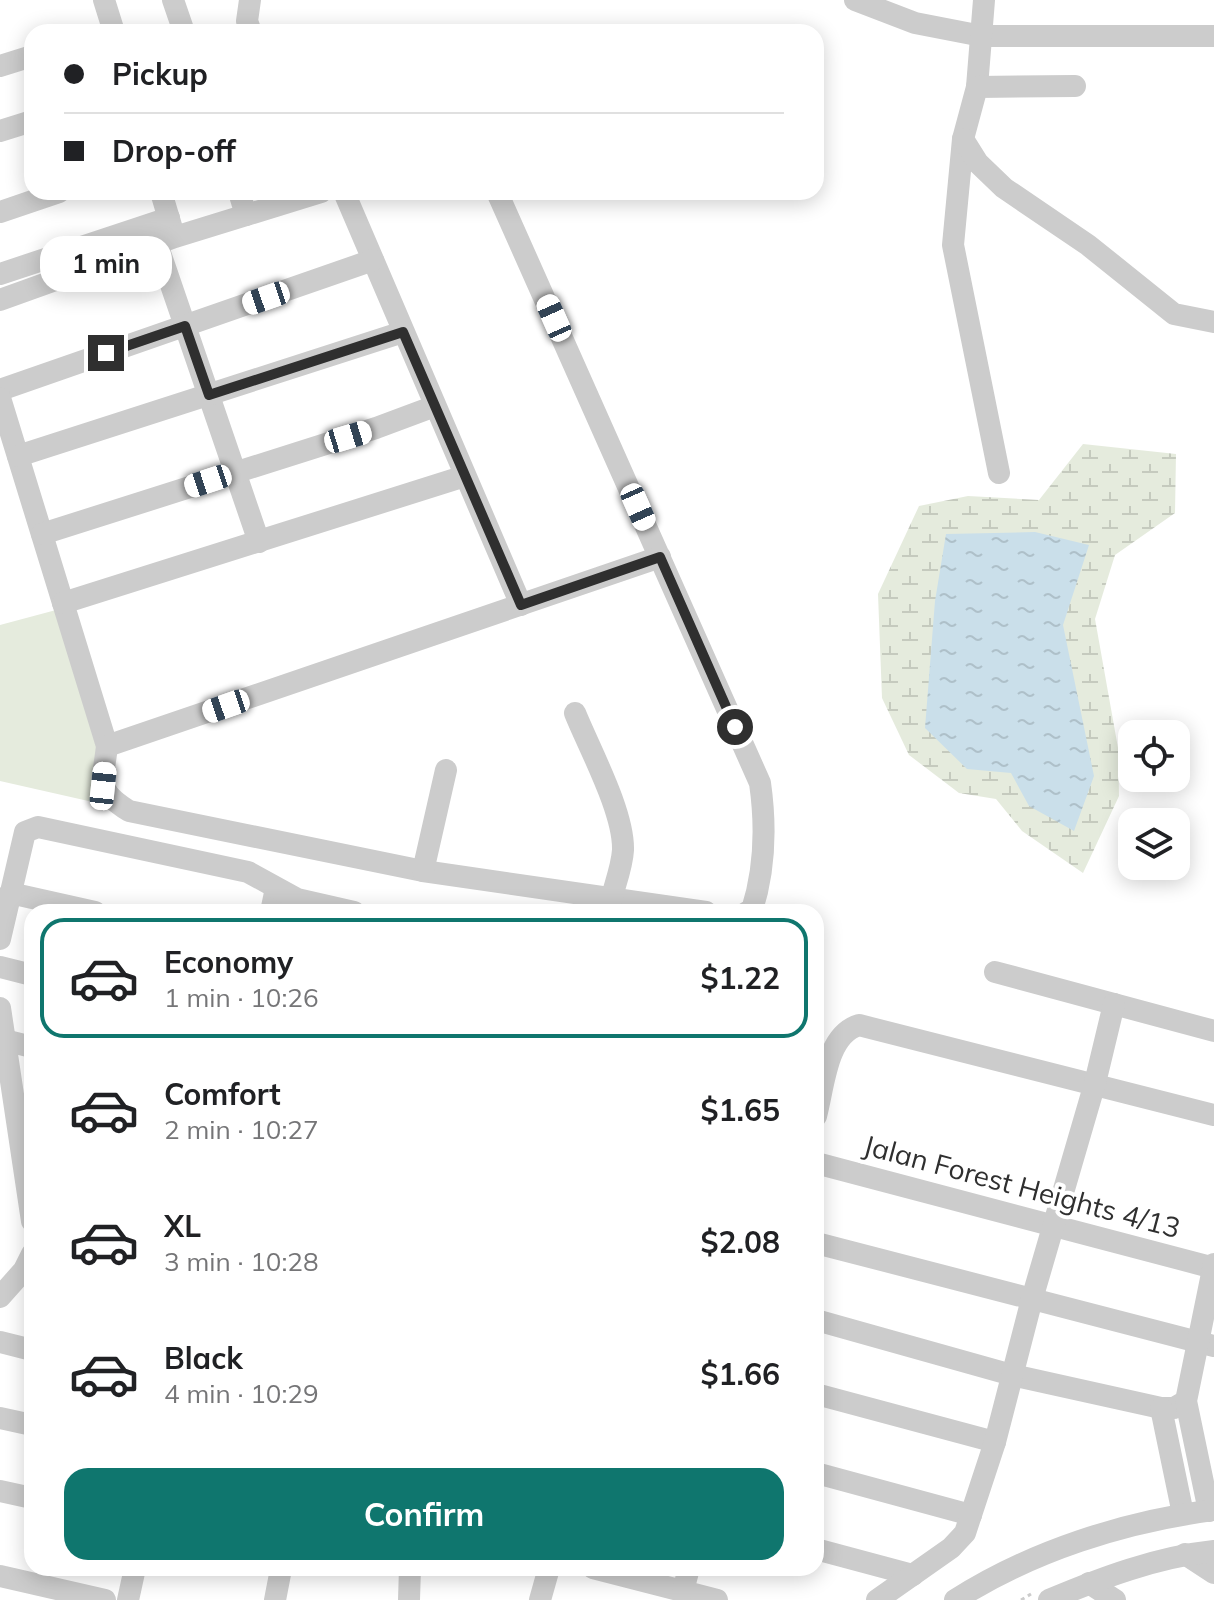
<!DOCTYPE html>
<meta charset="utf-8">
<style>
body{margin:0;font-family:Mulish,sans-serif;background:#f6f6f6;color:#202124;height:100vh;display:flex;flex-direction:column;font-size:30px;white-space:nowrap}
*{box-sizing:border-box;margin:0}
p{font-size:26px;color:#757577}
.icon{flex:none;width:44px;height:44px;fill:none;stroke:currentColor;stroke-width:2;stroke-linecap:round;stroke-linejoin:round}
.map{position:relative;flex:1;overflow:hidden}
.details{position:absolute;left:24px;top:904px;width:800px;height:672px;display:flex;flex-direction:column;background:#fff;border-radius:24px;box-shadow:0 4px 20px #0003}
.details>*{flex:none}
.hud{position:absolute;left:24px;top:24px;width:800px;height:176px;border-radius:24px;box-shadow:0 4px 20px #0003;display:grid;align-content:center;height:176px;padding:0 40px;background:#fff}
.fabs{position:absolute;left:1118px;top:720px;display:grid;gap:16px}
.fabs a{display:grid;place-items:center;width:72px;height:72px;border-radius:16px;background:#fff;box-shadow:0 4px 20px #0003;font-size:40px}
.end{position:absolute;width:36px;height:36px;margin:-18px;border:10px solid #2f2f2f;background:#fff;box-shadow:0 0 0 4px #fff}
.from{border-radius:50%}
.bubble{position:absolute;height:56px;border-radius:24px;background:#fff;box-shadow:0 4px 20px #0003;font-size:26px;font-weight:700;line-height:56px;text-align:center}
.car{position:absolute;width:24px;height:48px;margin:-24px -12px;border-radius:10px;box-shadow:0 0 6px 2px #0007;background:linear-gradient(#fff 24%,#345 0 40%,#fff 0 76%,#345 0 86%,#fff 0)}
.hud b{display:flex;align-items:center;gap:28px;height:76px;font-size:30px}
.hud b+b{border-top:2px solid #e0e0e0}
.hud i{width:20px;height:20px;background:#202124}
ul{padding:14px 0 0;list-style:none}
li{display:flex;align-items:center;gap:24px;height:120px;margin:0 16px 12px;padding:0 24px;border:4px solid transparent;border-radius:24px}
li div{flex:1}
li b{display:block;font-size:30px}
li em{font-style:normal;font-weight:700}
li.current{border-color:#0f766e}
li>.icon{width:72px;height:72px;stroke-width:1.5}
.primary-button{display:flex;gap:16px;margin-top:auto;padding:16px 40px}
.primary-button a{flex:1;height:92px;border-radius:24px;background:#0f766e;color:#fff;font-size:32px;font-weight:700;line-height:92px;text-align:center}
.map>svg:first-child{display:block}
</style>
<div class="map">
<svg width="1214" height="1600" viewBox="0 0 1214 1600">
<defs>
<pattern id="wetland-marsh" width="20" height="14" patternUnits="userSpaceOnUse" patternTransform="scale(2)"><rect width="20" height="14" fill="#e5ebdd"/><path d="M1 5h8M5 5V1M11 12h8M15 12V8" fill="none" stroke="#c5cabe"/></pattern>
<pattern id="water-ripples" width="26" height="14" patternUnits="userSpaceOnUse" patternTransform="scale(2)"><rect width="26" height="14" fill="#cadfea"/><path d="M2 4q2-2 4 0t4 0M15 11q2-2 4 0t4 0" fill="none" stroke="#aec0c9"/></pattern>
</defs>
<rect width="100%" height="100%" fill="#fff"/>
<path fill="url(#wetland-marsh)" d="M1083 444 1176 454 1175 513 1115 555 1095 619 1118 748 1119 796 1083 873 1022 831 996 799 959 793 909 755 882 698 878 594 919 506 968 496 1039 500Z"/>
<path fill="#e5ebdd" d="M56 610 100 746 106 805 0 781V625Z"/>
<path fill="url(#water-ripples)" d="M1035 532 1089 545 1063 625 1094 776 1074 831 1029 806 1011 773 967 769 925 728 935 601 946 534Z"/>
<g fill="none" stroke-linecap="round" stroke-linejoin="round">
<path stroke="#ccc" stroke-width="3" stroke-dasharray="4 4" stroke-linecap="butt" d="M1021 1600 1031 1594"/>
<g stroke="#ccc" stroke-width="22">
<path d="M104 0 114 32"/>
<path d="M173 0 184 32"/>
<path d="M250 0 247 21 251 32"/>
<path d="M855 0 915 23 982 36H1214"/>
<path d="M984 0 977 87 963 139 953 245 999 473"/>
<path d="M0 66 32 56"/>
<path d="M977 87 1075 86"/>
<path d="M0 131 32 121"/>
<path d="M963 139 978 163 1004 188 1088 245 1174 314 1214 322"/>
<path d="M161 192 172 229"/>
<path d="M239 192 246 215"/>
<path d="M344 192 521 605"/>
<path d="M497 192 760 783C766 825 765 869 752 910L747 912"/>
<path d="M0 212 59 192"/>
<path d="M157 244 259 542"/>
<path d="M0 274 169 218"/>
<path d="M0 300 175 237 321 192"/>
<path d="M0 390 373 260"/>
<path d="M0 398 107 746C103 782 95 790 129 811L423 871 706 912"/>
<path d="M18 456 403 332"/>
<path d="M42 534 376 428 435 406"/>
<path d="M63 603 465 476"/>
<path d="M575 713C590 750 624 812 623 850 622 867 615 884 611 900"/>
<path d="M107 746 660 557"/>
<path d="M423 871 446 770"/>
<path d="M10 893 95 912"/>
<path d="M271 912 276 888"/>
<path d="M0 939 25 832 38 827 248 872 297 899 354 912"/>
<path d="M0 967 32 975"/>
<path d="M995 972 1214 1031"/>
<path d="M0 1008 32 1221"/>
<path d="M4 1040 32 1047"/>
<path d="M816 1116C824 1087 826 1035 859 1025L1214 1115"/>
<path d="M816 1163 1214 1268"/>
<path d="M816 1243 1214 1346"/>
<path d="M0 1297 24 1270 32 1254"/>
<path d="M816 1320 1012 1375 1161 1408H1174L1186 1401"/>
<path d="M0 1342 32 1350"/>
<path d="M816 1394 995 1442"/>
<path d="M1161 1408 1183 1514"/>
<path d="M0 1418 32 1425"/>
<path d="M816 1473 971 1515"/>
<path d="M0 1491 32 1498"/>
<path d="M1209 1511 1186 1401 1214 1264"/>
<path d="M816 1549 913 1575"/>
<path d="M1185 1554 1214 1573"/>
<path d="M593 1568 717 1600"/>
<path d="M0 1576 105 1600"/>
<path d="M1089 1583 1115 1600"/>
<path d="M683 1591 689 1568"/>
<path d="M128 1600 135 1568"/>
<path d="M275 1600 281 1569"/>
<path d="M409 1600 410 1568"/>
<path d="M540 1600 549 1568"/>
<path d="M877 1600 951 1548 965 1533 995 1442 1032 1299 1095 1083 1114 1004"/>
<path d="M955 1600C1032 1551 1123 1522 1214 1510"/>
<path d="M1049 1600C1101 1578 1157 1557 1214 1551"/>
</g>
</g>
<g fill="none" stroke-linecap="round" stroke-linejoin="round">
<path stroke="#2f2f2f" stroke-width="10" d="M106 353 185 326 209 395 403 332 521 605 660 557 735 727"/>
</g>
<g text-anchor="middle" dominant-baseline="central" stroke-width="8" stroke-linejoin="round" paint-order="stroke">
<g font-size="28" fill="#2f2f2f" stroke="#fff">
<text transform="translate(1022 1186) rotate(15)">Jalan Forest Heights 4/13</text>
</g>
</g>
</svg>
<div class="fabs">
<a><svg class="icon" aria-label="locate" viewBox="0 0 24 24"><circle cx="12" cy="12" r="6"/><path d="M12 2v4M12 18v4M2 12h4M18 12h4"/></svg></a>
<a><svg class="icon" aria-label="layers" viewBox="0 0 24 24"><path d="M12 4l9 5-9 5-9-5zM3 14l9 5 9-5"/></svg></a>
</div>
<i class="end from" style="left:735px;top:727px"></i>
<i class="end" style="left:106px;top:353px"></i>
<div class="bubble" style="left:40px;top:236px;width:132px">1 min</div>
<i class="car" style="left:266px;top:298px;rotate:251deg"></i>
<i class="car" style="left:554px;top:318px;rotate:336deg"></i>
<i class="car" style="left:348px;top:437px;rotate:73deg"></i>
<i class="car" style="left:208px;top:481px;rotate:252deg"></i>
<i class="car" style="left:638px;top:507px;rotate:156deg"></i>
<i class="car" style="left:226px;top:706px;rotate:251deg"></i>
<i class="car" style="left:103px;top:786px;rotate:6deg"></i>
<div class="hud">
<b><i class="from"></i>Pickup</b>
<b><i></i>Drop-off</b>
</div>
<section class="details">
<ul>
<li class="current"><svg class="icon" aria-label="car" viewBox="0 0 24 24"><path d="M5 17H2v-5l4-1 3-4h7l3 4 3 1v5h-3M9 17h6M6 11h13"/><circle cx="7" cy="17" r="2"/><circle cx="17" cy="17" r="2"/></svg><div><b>Economy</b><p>1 min · 10:26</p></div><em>$1.22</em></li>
<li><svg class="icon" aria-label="car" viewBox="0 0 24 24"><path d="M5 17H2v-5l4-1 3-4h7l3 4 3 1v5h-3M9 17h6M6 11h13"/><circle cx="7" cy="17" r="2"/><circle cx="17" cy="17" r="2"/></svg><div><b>Comfort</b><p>2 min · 10:27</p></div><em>$1.65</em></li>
<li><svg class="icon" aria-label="car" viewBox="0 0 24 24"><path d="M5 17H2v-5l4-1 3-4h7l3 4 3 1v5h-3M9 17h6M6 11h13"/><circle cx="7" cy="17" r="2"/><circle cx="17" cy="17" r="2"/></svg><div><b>XL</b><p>3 min · 10:28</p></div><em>$2.08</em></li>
<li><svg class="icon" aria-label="car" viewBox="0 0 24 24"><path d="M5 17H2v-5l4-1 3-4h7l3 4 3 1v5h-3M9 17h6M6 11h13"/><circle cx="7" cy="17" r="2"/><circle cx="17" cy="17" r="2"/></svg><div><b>Black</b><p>4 min · 10:29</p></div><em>$1.66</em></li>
</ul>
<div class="primary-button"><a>Confirm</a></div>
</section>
</div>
